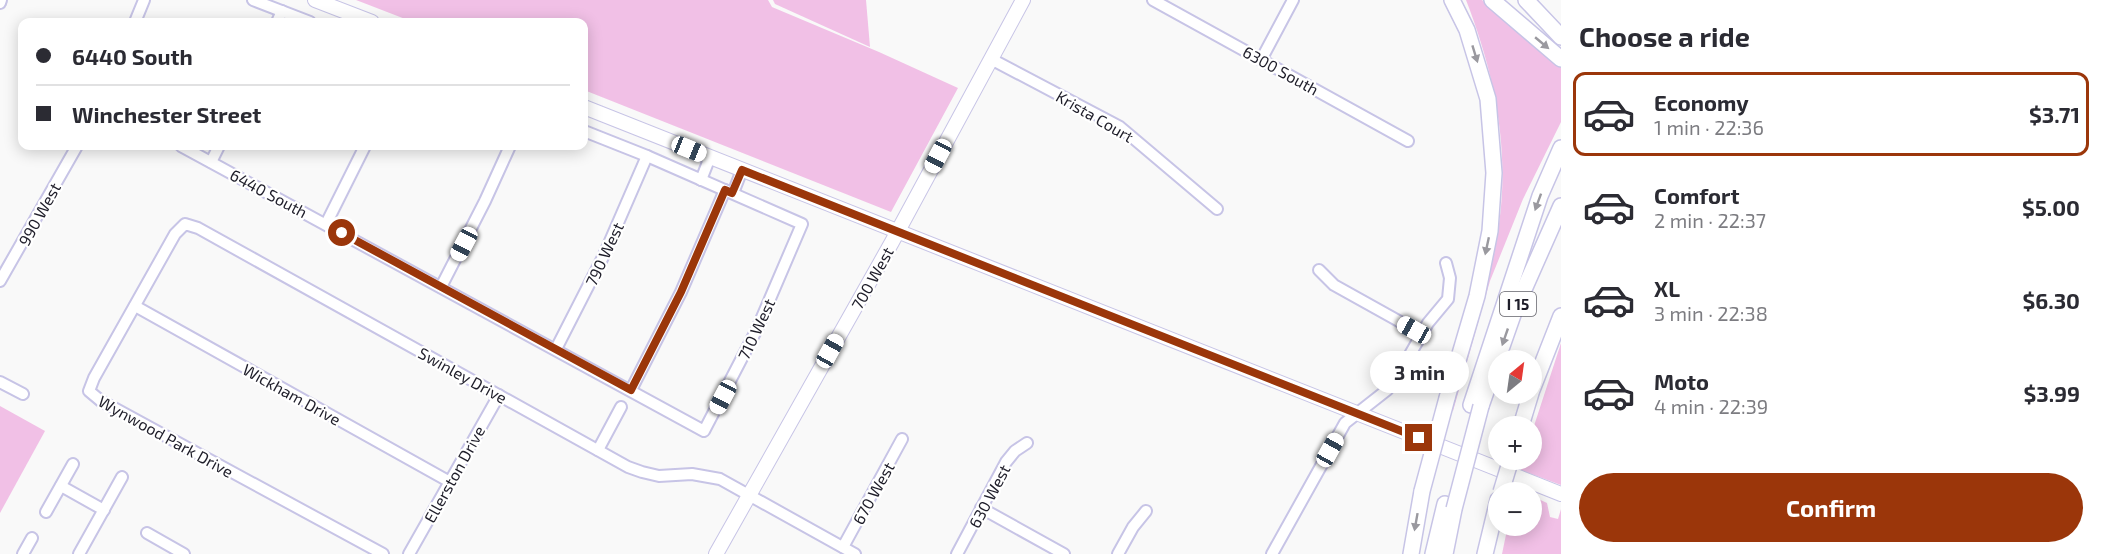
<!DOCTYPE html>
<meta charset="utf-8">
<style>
body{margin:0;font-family:"Exo 2",sans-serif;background:#f2f2f3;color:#2b2b33;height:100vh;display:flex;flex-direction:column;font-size:22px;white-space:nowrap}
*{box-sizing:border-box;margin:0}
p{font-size:20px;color:#7c7c81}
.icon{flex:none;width:33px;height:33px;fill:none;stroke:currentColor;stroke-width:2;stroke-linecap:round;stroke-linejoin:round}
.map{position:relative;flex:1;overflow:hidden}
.drawer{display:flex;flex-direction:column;background:#fff;width:540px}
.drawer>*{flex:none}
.banner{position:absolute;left:18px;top:18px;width:570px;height:132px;border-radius:12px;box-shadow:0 3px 15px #0003;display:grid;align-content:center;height:132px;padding:0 18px;background:#fff}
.needle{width:39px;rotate:29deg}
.buttons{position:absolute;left:1488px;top:350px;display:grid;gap:12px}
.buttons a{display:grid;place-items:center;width:54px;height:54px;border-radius:50%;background:#fff;box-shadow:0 3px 15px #0003;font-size:30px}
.end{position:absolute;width:27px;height:27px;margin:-14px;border:8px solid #9b360a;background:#fff;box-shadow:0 0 0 3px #fff}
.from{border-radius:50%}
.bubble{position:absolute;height:42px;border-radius:21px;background:#fff;box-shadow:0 3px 15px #0003;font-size:20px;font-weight:700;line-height:42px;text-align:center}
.car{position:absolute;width:18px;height:36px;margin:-18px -9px;border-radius:8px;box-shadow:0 0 4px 2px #0007;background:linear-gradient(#fff 24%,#345 0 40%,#fff 0 76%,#345 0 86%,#fff 0)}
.banner b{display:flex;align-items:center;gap:21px;height:57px;font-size:22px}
.banner b+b{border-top:2px solid #e1e1e2}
.banner i{width:15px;height:15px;background:#2b2b33}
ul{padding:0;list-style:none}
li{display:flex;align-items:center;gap:18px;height:84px;margin:0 12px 9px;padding:0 6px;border:3px solid transparent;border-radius:12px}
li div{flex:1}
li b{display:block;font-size:22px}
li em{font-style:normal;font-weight:700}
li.active{border-color:#9b360a}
li>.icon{width:54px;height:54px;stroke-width:1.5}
h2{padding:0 18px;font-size:27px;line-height:72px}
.primary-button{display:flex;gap:12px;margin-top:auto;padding:12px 18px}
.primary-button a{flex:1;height:69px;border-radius:36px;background:#9b360a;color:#fff;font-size:24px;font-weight:700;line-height:69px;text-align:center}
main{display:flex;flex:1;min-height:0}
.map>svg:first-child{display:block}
</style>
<main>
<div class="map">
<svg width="1561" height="554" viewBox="0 0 1561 554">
<rect width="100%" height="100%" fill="#f9f9f9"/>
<g fill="#f1c0e6">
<path d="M356 0H768L772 7 879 52 958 88 891 212 584 90V22H413Z"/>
<path d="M773 0H866L870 47 775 4Z"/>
<path d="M1466 0H1482L1517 32 1561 68V122L1523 199 1490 281 1453 411 1451 410C1468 349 1491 287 1499 224 1510 147 1494 72 1466 0Z"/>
<path d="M1561 343V485L1521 470 1524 459H1532V432Z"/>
<path d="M0 406 45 431 0 513Z"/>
<path d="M1532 496 1547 503 1550 517 1558 519 1561 509V554H1502L1508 525H1532Z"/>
</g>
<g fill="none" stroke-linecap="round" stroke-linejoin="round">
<defs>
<g id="minor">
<path d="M253 0 310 22"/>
<path d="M1153 0 1408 141"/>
<path d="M0 3 1 0"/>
<path d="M135 22 144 0"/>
<path d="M277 22 282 11"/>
<path d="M991 59 1120 127 1217 209"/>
<path d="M1261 60 1293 0"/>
<path d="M181 146 704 431 757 329 802 224 647 156 584 131"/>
<path d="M211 162 219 146"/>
<path d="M701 180 710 157"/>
<path d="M733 193 742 170"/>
<path d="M326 224 365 146"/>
<path d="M1319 270 1334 285 1422 334"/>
<path d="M0 281 77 146"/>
<path d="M441 287 485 201 510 146"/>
<path d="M135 306 450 482"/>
<path d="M556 349 604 255 647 156"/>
<path d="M0 382 23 394"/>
<path d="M631 390 681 292 725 190"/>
<path d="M598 450 621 407"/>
<path d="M61 486 104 510"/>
<path d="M981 508 1064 554"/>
<path d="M46 512 73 464"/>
<path d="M147 533 184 554"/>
<path d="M843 547 902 439"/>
<path d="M23 554 32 538"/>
<path d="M79 554 122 477"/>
<path d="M383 554 101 401 89 391 94 378 175 234 185 224 198 228 628 467 642 472 659 476 692 474 720 479 855 554"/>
<path d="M409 554 499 395"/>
<path d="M957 554 1006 462 1015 451 1027 443"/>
<path d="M1118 554 1133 527 1146 511"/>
<path d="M1272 554 1345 423 1387 390 1396 379 1428 323 1448 299 1450 278 1446 263"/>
</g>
<g id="major">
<path d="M315 0 372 22"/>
<path d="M584 107 1561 494"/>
<path d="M716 554 892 242 1023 0"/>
</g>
<g id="highway">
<path d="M1492 0 1561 59"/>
<path d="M1526 0 1561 37"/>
<path d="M1532 390 1561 316"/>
<path d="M1447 398 1477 296 1490 231 1494 173 1488 99 1467 30 1452 0"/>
<path d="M1471 405 1540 196 1561 148"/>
<path d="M1481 406 1514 312 1561 206"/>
<path d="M1521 426 1531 393"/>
<path d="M1411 554 1422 491"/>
<path d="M1433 554 1445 504"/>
<path d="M1445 554 1454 509"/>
<path d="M1485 554 1498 500"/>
</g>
</defs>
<use href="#minor" stroke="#c7c4e6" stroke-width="14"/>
<use href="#major" stroke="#c7c4e6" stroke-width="16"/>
<use href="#highway" stroke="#c7c4e6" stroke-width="18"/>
<use href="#minor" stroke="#fff" stroke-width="10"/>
<use href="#major" stroke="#fff" stroke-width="14"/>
<use href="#highway" stroke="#fff" stroke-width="15"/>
<defs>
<g id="highway-bridge">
<path d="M1422 491 1447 398"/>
<path d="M1501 492 1511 459"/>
<path d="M1454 509 1481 406"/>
</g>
</defs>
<use href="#highway-bridge" stroke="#c7c4e6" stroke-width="18" stroke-linecap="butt"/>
<use href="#highway-bridge" stroke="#fff" stroke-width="15"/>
</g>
<defs><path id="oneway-solid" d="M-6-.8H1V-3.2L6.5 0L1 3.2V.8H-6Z" transform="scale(1.5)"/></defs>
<g fill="#9a999f">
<use href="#oneway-solid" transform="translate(1542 43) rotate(40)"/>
<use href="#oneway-solid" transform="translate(1475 54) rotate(73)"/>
<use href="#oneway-solid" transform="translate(1538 202) rotate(110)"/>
<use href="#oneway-solid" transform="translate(1487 246) rotate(102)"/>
<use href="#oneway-solid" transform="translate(1505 337) rotate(109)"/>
<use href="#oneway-solid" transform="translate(1416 522) rotate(100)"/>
</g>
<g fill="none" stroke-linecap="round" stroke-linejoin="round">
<path stroke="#9b360a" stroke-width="8" d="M342 233 631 390 681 292 725 190 732 193 742 170 1419 438"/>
</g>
<g text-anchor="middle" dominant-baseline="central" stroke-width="4.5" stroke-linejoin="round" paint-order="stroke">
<rect fill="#fff" stroke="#626169" stroke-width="1.5" x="1500" y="292" width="36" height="24" rx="4.5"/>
<g font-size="15" font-weight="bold" fill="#1e1d29">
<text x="1518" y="304">I 15</text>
</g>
<g font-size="16" fill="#1e1d29" stroke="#fff">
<text transform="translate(1281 70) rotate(29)">6300 South</text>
<text transform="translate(1095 116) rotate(30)">Krista Court</text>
<text transform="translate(269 193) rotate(28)">6440 South</text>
<text transform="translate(39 214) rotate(-61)">990 West</text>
<text transform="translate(604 254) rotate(-65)">790 West</text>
<text transform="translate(872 278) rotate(-61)">700 West</text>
<text transform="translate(756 329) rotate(-65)">710 West</text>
<text transform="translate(463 375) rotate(29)">Swinley Drive</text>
<text transform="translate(292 394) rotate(29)">Wickham Drive</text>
<text transform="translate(166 436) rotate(29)">Wynwood Park Drive</text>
<text transform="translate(454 474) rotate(-61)">Ellerston Drive</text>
<text transform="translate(873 493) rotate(-61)">670 West</text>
<text transform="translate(989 496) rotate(-62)">630 West</text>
</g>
</g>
</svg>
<div class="buttons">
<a><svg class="needle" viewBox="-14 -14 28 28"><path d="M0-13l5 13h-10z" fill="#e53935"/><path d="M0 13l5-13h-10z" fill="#7c7c81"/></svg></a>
<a>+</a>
<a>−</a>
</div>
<i class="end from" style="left:342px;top:233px"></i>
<i class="end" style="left:1419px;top:438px"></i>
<div class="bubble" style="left:1370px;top:351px;width:99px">3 min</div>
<i class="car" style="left:689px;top:149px;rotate:112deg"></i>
<i class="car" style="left:938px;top:156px;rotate:208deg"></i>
<i class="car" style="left:464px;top:244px;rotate:208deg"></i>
<i class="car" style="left:1414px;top:330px;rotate:299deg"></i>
<i class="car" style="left:830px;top:351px;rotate:29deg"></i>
<i class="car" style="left:723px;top:397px;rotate:208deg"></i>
<i class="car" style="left:1330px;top:450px;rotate:29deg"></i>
<div class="banner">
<b><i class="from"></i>6440 South</b>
<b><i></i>Winchester Street</b>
</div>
</div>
<section class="drawer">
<h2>Choose a ride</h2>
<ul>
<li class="active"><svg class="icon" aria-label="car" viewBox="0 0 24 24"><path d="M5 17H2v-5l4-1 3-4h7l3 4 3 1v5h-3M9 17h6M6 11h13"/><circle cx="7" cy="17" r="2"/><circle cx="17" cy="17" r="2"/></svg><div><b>Economy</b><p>1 min · 22:36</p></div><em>$3.71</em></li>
<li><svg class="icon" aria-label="car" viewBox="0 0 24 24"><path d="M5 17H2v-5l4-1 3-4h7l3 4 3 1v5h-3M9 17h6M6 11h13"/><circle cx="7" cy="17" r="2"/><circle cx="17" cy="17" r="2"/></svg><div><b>Comfort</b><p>2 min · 22:37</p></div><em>$5.00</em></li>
<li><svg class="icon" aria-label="car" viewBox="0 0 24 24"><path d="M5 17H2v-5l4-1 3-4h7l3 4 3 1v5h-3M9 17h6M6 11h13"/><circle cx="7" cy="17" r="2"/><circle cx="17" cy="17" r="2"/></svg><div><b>XL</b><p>3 min · 22:38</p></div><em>$6.30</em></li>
<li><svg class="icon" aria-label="car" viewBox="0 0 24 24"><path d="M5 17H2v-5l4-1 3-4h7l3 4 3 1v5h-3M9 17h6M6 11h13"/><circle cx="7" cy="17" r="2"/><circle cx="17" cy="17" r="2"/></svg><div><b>Moto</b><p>4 min · 22:39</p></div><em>$3.99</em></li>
</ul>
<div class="primary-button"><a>Confirm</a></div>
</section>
</main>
